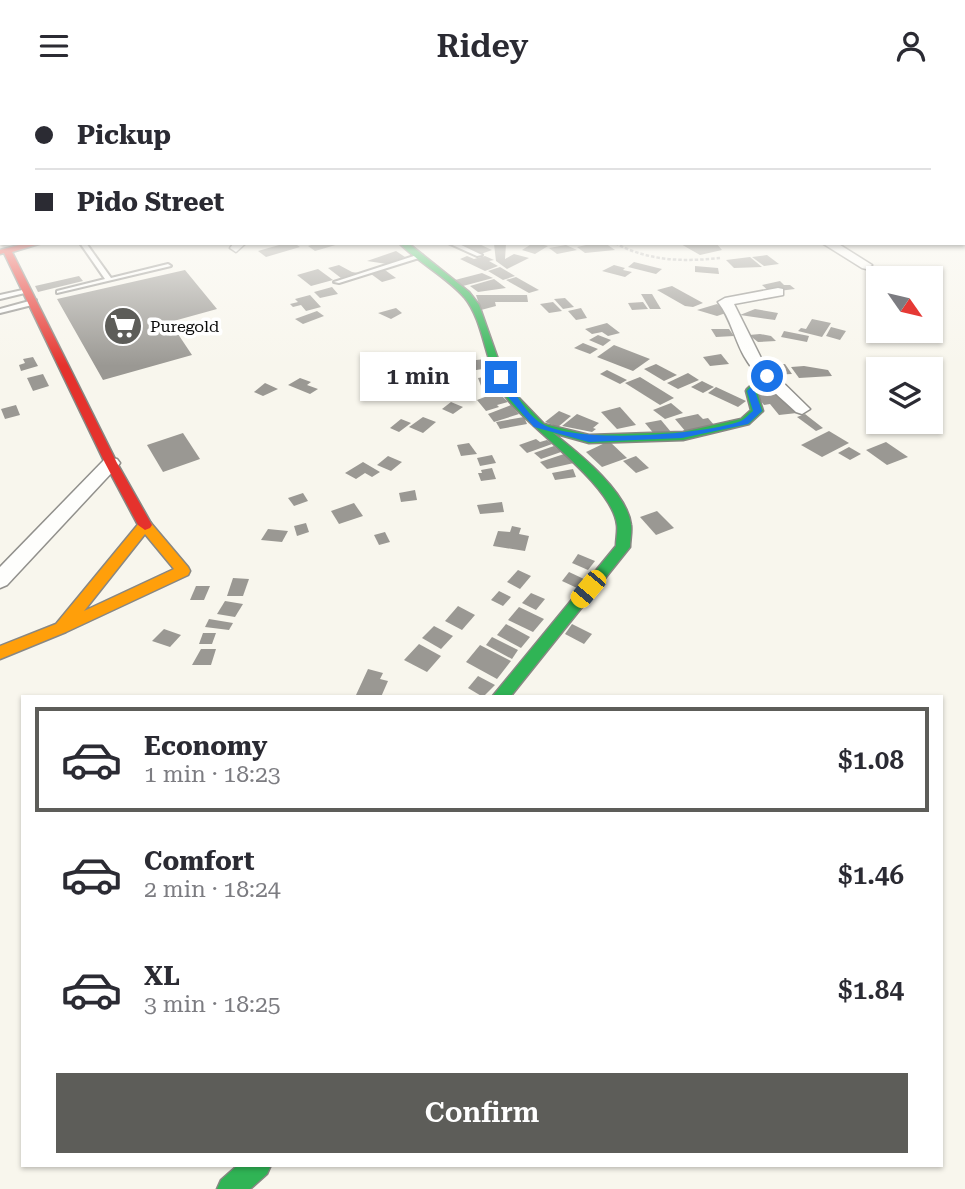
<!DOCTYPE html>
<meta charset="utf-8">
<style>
body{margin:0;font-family:"Roboto Serif",serif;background:#f2f2f3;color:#2b2b33;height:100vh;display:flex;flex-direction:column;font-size:26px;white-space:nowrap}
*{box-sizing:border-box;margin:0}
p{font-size:23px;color:#7c7c81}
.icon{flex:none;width:38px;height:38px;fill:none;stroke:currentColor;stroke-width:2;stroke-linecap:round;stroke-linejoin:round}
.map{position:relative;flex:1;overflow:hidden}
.drawer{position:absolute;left:21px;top:604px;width:922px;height:472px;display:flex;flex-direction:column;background:#fff;border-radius:0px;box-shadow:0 2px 5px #0004}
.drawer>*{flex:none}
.top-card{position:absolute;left:0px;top:0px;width:966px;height:154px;box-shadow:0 2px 5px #0004;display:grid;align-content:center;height:154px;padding:0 35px;background:#fff}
.needle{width:46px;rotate:124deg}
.buttons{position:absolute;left:866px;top:175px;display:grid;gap:14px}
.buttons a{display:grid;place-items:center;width:77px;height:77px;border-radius:0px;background:#fff;box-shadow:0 2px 5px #0004;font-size:35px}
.end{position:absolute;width:32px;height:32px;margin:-16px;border:9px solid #1a73e8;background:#fff;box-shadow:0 0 0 4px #fff}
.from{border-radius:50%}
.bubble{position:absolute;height:49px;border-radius:0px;background:#fff;box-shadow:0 2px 5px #0004;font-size:23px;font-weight:600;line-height:49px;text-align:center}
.car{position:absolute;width:21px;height:42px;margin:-21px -10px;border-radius:9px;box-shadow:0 0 5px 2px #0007;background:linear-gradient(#f5c518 24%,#345 0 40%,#f5c518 0 76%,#345 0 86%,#f5c518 0)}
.top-card b{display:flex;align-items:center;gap:24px;height:66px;font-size:26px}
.top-card b+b{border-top:2px solid #e1e1e2}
.top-card i{width:18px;height:18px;background:#2b2b33}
ul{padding:12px 0 0;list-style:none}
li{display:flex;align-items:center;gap:21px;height:105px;margin:0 14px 10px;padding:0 21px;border:4px solid transparent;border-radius:0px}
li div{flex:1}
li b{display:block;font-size:26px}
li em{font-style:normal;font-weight:600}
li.current{border-color:#5d5d59}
li>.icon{width:63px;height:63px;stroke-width:1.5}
.primary-button{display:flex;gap:14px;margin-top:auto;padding:14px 35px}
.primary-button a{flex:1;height:80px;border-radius:0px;background:#5d5d59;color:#fff;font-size:28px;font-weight:600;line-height:80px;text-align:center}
header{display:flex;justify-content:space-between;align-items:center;height:91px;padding:0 35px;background:#fff;font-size:32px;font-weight:600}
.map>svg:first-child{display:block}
</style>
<header><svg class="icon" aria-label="menu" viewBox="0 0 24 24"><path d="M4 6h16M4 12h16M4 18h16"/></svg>Ridey<svg class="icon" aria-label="person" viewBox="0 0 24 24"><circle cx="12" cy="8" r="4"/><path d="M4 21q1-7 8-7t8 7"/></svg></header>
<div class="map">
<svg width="965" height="1098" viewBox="0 0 965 1098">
<rect width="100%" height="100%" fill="#f8f6ed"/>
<g fill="#9a9893">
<path d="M286 152H294L300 156 266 166 258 160Z"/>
<path d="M317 152H339V153L315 160 308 155Z"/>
<path d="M458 152H477L492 159 481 163Z"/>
<path d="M533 152H536L548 155 535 163 522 159Z"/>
<path d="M595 152H605L615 159 585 162 577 156Z"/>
<path d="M679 152H716L722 159 700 164Z"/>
<path d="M494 153H506L505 168 514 163 529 167 507 178 496 170Z"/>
<path d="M566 154 577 159 557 163 549 157Z"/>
<path d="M396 160 405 166 387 173 367 170Z"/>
<path d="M767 164 779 173 764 175 752 166Z"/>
<path d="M467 165 474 168 485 165 494 169 489 170 498 175 485 180 460 168Z"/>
<path d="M750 166 762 176 734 177 726 169Z"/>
<path d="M634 171 662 178 656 183 628 176Z"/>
<path d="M339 174 352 181 358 182 341 187 328 177Z"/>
<path d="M614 174 625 177 623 179 632 181 625 186 602 180Z"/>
<path d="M695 175 718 177 719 183 695 181Z"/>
<path d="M500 176 515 185 503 189 488 180Z"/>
<path d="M880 176 908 177 916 185 889 187Z"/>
<path d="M318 178 333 189 311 195 297 184Z"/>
<path d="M185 179 217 218 170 231 192 264 103 289 57 208Z"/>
<path d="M385 179 396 187 382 191 371 183Z"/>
<path d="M482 182 493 187 463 195 455 189Z"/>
<path d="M79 185 83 190 38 201 35 195Z"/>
<path d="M516 186 539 199 529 202 506 189Z"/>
<path d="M494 188 506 197 478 201 470 195Z"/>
<path d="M780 190 784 194H790L795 198 770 201 762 194Z"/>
<path d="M672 195 703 212 693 216 685 215 657 199Z"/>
<path d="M332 196 338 203 320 207 314 201Z"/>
<path d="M641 203H652L661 218H650Z"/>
<path d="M310 204 321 216 306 220 301 214 293 216 290 213 298 211 295 208Z"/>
<path d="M476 204H527L528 211H495L496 215 481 219Z"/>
<path d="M565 207 574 216 563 218 554 208Z"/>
<path d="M553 211 562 220 549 222 540 213Z"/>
<path d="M643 211 648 218 632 219 628 212Z"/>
<path d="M717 213 729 221 717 225 697 219Z"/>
<path d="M396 217 402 222 391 228 378 222Z"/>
<path d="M581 217 587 227 576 229 568 220Z"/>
<path d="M755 218 778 222 775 229 740 224Z"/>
<path d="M317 220 324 225 303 233 295 228Z"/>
<path d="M812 228 831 232 822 246 798 240 801 237 806 238Z"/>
<path d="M607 232 620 242 608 245 602 241 592 243 585 238Z"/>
<path d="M831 236 846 240 840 249 826 245Z"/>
<path d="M711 238H729L734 245 716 246Z"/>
<path d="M784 240 809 245 807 251 781 246Z"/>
<path d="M760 243 771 245 776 250 758 251 749 244Z"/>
<path d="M598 244 611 249 603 255 589 249Z"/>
<path d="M583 252 598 258 590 263 574 257Z"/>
<path d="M614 254 650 268 633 280 597 266Z"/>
<path d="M721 263 729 273 710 275 703 266Z"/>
<path d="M33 266 38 275 21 280 19 274 25 272 23 268Z"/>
<path d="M451 266 455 276 440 277 438 271H444L443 267Z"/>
<path d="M475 266 476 269 485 268 489 277 470 280 466 267Z"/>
<path d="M402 273 410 276 420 277 409 285 393 279Z"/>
<path d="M656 273 677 284 664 290 644 278Z"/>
<path d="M785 273 792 283 771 284 767 279 772 278 769 274Z"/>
<path d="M804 275 828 279 832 285 799 287 791 276Z"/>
<path d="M607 279 627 289 620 293 600 283Z"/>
<path d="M688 282 699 289 678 298 667 292Z"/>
<path d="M43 283 49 295 33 300 27 287Z"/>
<path d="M490 285 494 288 496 298 483 300 478 287Z"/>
<path d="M640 286 674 307 660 314 625 292Z"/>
<path d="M300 287 311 291 307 294 318 298 310 303 288 294Z"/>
<path d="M702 290 714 296 703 302 691 296Z"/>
<path d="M265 292 278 298 263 305 254 301Z"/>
<path d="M716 296 746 310 738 316 708 302Z"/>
<path d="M375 297 390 300 384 309 368 306Z"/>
<path d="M498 301 508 311 497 314 499 316 486 320 477 309Z"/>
<path d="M778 301 797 322 779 324 770 313 764 314 755 303Z"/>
<path d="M451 311 463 316 453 323 442 318Z"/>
<path d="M671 312 683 322 665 328 653 319Z"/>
<path d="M16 314 20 324 5 328 1 318Z"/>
<path d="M511 314 519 323 494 331 488 323Z"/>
<path d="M620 316 636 334 617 338 601 321Z"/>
<path d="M559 320 571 325 558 336 545 331Z"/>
<path d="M577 323 599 332 593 337 596 338 592 341 562 335Z"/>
<path d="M698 323 703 328 708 327 715 335 686 341 675 328Z"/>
<path d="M805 323 823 337 816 340 797 326Z"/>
<path d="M423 326 436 331 423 342 409 336Z"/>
<path d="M524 326 527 333 500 338 496 331Z"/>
<path d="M401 328 411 332 399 341 390 337Z"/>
<path d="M661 329 671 341 655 344 645 332Z"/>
<path d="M829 340 849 352 822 366 801 354Z"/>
<path d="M183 342 200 368 163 381 147 354Z"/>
<path d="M536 348 540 351 547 349 552 353 527 362 519 354Z"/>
<path d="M609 350 627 367 602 376 586 361Z"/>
<path d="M886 351 908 366 887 374 866 359Z"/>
<path d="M469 352 477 363 461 365 457 354Z"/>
<path d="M554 355 561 361 541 368 534 362Z"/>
<path d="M849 356 861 363 850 369 838 362Z"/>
<path d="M564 363 574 372 547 378 540 371Z"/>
<path d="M492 364 496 372 480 375 477 367Z"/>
<path d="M388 365 402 371 391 380 377 374Z"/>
<path d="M636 365 649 377 636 382 623 370Z"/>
<path d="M363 371 380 381 372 386 365 382 356 388 345 382Z"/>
<path d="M492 377 496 388 481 390 478 382H482L481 379Z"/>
<path d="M573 378 576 386 555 389 552 382Z"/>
<path d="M415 399 417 409 401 411 399 402Z"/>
<path d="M303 402 308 410 294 415 288 407Z"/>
<path d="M502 411 504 421 480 423 477 414Z"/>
<path d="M354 412 363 425 339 433 331 420Z"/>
<path d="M657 420 674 437 656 444 640 426Z"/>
<path d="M306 432 309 441 297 445 294 435Z"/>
<path d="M512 435 521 437 519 443 529 445 525 460 493 455 498 440 510 441Z"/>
<path d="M268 438 288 440 282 451 261 449Z"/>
<path d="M385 441 390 451 379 454 374 444Z"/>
<path d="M578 463 595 470 588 479 572 472Z"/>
<path d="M518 479 531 485 520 498 507 491Z"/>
<path d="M569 481 584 488 577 497 562 490Z"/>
<path d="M233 487 249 488 243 505H227Z"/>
<path d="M196 495H210L204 509H190Z"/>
<path d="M499 500 511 506 503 515 491 509Z"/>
<path d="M531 502 545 508 536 519 522 512Z"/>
<path d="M225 510 243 513 235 526 217 523Z"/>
<path d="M458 515 475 524 462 539 445 530Z"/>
<path d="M519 516 544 528 533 541 508 529Z"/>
<path d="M209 528 233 532 229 539 205 536Z"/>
<path d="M506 533 530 546 521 557 497 544Z"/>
<path d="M572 533 592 543 584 553 565 543Z"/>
<path d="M434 535 453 545 441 558 422 547Z"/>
<path d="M164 538 181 544 170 556 152 550Z"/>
<path d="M203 542H216L212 553H199Z"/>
<path d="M492 546 518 559 512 568 486 554Z"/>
<path d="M419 553 441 565 427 581 404 569Z"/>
<path d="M480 554 511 570 497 588 466 571Z"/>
<path d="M201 558H216L211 574H192Z"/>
<path d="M368 578 383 582 380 588 388 590 381 606 356 604Z"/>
<path d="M478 585 495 594 483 606 468 597Z"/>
</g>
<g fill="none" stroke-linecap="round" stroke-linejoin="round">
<defs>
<g id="lane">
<path d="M80 152H86L111 187 168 173 171 175 57 202V200L105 188Z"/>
<path d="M448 152H457L482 164 477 165Z"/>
<path d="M420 163 422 164V166L339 192 334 191Z"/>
<path d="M27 198 29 199V201L0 208V204Z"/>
<path d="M33 209H36V213L0 222V218Z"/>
</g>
<g id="street">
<path d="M234 152H246L236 161 230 157Z"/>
<path d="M822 152H837L872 174 866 178 862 177Z"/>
<path d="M778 197 783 198V204L734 213 764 273 810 318 802 323 796 321C778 304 757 288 744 265 734 247 731 228 718 211L725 207Z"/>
<path d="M111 367 117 368 120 372 117 376 7 494 0 497V476L105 368Z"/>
</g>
<g id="fast">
<path d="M399 152H408L469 201 479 214 500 274 517 305 544 333 589 344 683 341 741 328 751 319 746 300 747 298 763 283 772 285 757 301 763 320 749 333 683 349 589 352 553 342C578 362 627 400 631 434 632 441 630 449 630 456L510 606H492L616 455C616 448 618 440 617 434 613 395 535 341 509 310 485 281 486 233 465 207 447 186 419 172 399 152Z"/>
<path d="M238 1074H271L267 1083 250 1098H217L221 1089Z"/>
</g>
<path id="slow" d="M145 429 150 431 188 476 190 480 188 484 66 541 0 568V555L56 533 140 431ZM145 443 174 478 84 520Z"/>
<path id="jam" d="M27 152H42L12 161 117 372 152 434 150 437 145 439 138 434 105 372 4 162 0 163V159Z"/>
</defs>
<use href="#lane" stroke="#91908c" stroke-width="4"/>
<use href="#street" stroke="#91908c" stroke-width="3"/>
<use href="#fast" stroke="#888783" stroke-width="3"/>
<use href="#slow" stroke="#888783" stroke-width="3"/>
<use href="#jam" stroke="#888783" stroke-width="3"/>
<path stroke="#b7b6b5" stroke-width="2.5" stroke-dasharray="3.5 2" stroke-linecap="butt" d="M615 152C648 170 683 171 720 167"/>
<use href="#lane" fill="#fefefc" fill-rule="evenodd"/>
<use href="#street" fill="#fefefc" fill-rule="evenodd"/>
<use href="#fast" fill="#30b455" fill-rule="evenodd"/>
<use href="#slow" fill="#ff9f0a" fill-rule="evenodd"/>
<use href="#jam" fill="#e5322d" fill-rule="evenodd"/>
</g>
<linearGradient id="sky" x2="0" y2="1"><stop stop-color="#9bc6ea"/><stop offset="0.44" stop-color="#fcfbf7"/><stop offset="1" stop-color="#fcfbf7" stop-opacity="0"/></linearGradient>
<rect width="965" height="275" fill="url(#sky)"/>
<path fill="#1a73e8" d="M764 283 771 285 755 300 762 320 748 333 682 347 589 351 534 336 509 307 498 286 504 284C514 300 524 320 539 331 571 354 704 344 741 330 745 328 749 323 753 320L747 300Z"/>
<defs>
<symbol id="supermarket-disc" viewBox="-11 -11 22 22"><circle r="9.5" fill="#5d5d59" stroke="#fff"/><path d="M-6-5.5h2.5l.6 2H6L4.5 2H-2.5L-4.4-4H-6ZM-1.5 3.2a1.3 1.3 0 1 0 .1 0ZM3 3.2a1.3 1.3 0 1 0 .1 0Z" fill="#fff"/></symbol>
</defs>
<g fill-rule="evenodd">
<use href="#supermarket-disc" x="101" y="213" width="44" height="44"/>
</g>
<g text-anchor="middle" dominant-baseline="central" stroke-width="7" stroke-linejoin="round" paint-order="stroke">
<g font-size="16" fill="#0a0a0a" stroke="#fff" text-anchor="start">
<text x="150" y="235">Puregold</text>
</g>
</g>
</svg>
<div class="buttons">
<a><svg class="needle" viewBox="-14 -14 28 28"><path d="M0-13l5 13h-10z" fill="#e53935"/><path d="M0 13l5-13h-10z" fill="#7c7c81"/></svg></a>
<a><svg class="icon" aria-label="layers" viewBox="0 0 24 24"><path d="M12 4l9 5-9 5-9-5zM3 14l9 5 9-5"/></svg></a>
</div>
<i class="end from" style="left:767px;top:285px"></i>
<i class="end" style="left:501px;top:286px"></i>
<div class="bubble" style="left:360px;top:261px;width:116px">1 min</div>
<i class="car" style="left:588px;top:498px;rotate:220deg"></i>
<div class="top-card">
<b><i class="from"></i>Pickup</b>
<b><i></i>Pido Street</b>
</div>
<section class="drawer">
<ul>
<li class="current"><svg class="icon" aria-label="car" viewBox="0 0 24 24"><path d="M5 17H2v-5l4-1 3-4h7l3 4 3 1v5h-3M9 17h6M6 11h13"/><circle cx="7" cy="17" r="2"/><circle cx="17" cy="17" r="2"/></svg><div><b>Economy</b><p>1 min · 18:23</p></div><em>$1.08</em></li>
<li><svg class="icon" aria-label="car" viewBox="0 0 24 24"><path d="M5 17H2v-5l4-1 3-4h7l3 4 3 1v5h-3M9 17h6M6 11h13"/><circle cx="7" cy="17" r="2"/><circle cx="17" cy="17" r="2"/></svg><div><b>Comfort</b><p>2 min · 18:24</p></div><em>$1.46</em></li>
<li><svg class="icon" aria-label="car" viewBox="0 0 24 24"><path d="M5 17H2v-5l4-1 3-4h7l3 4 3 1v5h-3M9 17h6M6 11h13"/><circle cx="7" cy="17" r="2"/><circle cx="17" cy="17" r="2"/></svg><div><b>XL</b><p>3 min · 18:25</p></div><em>$1.84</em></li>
</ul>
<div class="primary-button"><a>Confirm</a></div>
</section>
</div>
